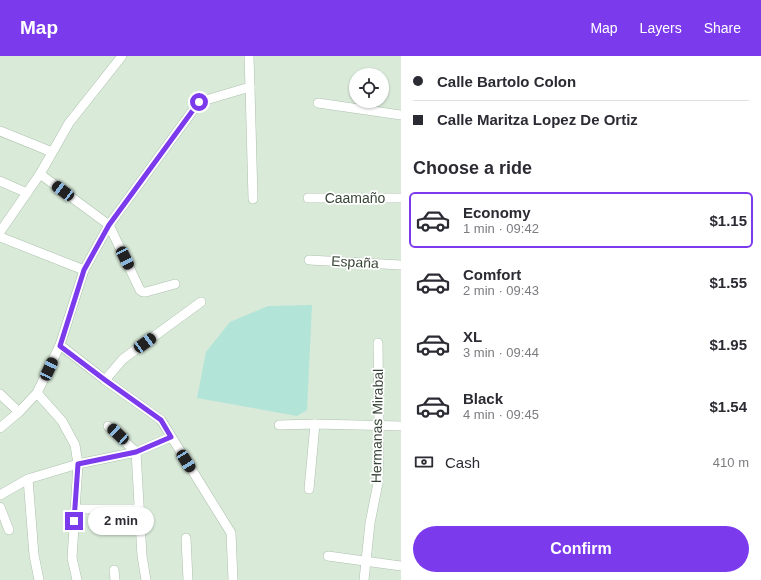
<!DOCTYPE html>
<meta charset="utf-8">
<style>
body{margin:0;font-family:Helvetica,sans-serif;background:#f7f7f7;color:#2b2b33;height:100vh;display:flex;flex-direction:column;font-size:15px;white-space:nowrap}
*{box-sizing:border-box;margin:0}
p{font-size:13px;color:#7c7c81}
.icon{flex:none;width:22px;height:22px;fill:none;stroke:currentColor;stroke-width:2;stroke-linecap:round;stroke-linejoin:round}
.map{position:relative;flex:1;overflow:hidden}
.side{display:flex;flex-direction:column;background:#fff;width:360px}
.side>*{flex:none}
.top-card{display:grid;align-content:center;height:88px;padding:0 12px;background:#fff}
.buttons{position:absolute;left:349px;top:12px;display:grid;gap:8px}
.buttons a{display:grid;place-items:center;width:40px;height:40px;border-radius:50%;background:#fff;box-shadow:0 1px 3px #0004;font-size:20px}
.end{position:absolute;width:18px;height:18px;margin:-9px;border:5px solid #7c3aed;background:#fff;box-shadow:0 0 0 2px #fff}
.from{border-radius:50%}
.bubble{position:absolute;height:28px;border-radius:14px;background:#fff;box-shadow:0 1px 3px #0004;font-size:13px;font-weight:700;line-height:28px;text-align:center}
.car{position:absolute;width:12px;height:24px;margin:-12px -6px;border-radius:5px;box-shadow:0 0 3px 1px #0007;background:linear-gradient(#222 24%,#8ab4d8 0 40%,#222 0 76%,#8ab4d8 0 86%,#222 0)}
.top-card b{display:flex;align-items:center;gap:14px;height:38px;font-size:15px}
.top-card b+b{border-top:1px solid #e1e1e2}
.top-card i{width:10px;height:10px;background:#2b2b33}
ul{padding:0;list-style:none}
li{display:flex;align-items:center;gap:12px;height:56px;margin:0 8px 6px;padding:0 4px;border:2px solid transparent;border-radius:6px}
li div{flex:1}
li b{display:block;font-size:15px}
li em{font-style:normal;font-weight:700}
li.active{border-color:#7c3aed}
li>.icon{width:36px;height:36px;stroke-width:1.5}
h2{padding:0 12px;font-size:18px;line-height:48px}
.pay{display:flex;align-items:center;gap:10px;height:44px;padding:0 12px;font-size:15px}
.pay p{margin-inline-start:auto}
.primary-button{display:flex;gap:8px;margin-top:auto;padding:8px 12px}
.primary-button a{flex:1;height:46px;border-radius:24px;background:#7c3aed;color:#fff;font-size:16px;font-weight:700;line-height:46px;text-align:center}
header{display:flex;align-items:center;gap:24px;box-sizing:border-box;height:56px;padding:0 20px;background:#7c3aed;color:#fff}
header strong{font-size:19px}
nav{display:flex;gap:22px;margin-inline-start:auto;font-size:14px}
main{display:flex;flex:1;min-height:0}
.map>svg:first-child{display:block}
</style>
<header>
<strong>Map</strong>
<nav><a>Map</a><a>Layers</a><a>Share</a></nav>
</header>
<main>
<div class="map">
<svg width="401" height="524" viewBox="0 0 401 524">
<rect width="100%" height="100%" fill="#e7f2e7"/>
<path fill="#d9ead9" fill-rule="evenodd" d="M0 0H401V524H0ZM356 19H382V45H356Z"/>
<path fill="#b2e4d8" d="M312 249 307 354 297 360 197 342 206 296 230 266 268 250Z"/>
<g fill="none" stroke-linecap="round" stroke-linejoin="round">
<defs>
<g id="street">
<path d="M250 31 253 143"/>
<path d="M318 47 401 59"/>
<path d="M0 75 52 96"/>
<path d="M40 118 109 169 140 234 143 236H146L175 228"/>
<path d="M0 125 27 137"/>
<path d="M308 142H401"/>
<path d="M0 176 40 118 69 67 122 0"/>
<path d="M0 181 84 214"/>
<path d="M309 204 401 209"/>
<path d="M60 289 105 324 161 364 231 477 233 524"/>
<path d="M105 324 123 303 201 246"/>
<path d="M37 337 62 365 75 389 78 408 72 502 77 524"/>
<path d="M0 338 19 356"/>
<path d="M279 369 315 368 401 370"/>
<path d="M108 370 136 396 142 500 146 524"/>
<path d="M0 372 19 356 37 337 60 289 84 214 109 169 199 46 250 31 249 0"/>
<path d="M28 423 34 499 39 524"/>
<path d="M309 433 315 368"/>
<path d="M0 439 28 423 78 408 136 396 171 381"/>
<path d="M0 451 9 474"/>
<path d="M75 453H139"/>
<path d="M186 482 188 524"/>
<path d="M328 500 401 510"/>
<path d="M114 514 115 524"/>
<path d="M364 524 370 467 378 427 379 369 378 287"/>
</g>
</defs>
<use href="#street" stroke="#adc0ad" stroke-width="10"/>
<use href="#street" stroke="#fff" stroke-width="9"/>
</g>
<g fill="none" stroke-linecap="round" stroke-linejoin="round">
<path stroke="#7c3aed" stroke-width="5" d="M74 465 78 408 136 396 171 381 161 364 105 324 60 290 84 214 109 169 199 46"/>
</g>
<g text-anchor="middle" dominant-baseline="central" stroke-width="3.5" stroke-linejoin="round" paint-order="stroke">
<g font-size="14" fill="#374536" stroke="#fff">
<text x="355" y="142">Caamaño</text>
<text transform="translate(355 206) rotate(3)">España</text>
<text transform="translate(377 370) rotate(-89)">Hermanas Mirabal</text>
</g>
</g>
</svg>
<div class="buttons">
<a><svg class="icon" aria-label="locate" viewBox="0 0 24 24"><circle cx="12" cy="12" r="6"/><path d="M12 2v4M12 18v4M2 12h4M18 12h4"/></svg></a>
</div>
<i class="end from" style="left:199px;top:46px"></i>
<i class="end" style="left:74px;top:465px"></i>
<div class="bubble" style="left:88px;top:451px;width:66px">2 min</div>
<i class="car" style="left:63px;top:135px;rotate:307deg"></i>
<i class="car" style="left:125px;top:202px;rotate:154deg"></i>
<i class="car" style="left:145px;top:287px;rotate:54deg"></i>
<i class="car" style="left:49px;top:313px;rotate:25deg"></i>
<i class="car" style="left:118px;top:378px;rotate:313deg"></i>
<i class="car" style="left:186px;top:405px;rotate:148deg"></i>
</div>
<section class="side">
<div class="top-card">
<b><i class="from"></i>Calle Bartolo Colon</b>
<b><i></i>Calle Maritza Lopez De Ortiz</b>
</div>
<h2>Choose a ride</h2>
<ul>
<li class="active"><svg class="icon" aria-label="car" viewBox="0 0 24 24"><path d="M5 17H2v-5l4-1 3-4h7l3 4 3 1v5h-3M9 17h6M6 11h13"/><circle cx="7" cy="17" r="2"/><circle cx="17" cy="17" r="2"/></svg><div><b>Economy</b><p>1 min · 09:42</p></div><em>$1.15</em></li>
<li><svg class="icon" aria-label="car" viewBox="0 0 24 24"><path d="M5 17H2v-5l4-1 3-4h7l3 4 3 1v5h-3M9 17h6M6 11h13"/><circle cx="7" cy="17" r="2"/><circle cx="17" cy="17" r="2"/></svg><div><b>Comfort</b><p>2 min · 09:43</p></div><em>$1.55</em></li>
<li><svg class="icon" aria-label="car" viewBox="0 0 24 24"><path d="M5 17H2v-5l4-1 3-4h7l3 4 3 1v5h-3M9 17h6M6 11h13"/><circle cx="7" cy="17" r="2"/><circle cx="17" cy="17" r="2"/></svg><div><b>XL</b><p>3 min · 09:44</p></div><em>$1.95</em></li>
<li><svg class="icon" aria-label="car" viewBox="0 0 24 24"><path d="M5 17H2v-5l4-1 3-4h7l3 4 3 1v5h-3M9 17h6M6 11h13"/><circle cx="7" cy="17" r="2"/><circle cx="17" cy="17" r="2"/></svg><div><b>Black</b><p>4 min · 09:45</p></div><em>$1.54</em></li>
</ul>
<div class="pay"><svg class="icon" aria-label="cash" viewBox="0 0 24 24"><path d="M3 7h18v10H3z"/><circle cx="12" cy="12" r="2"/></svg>Cash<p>410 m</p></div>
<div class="primary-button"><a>Confirm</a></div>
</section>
</main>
